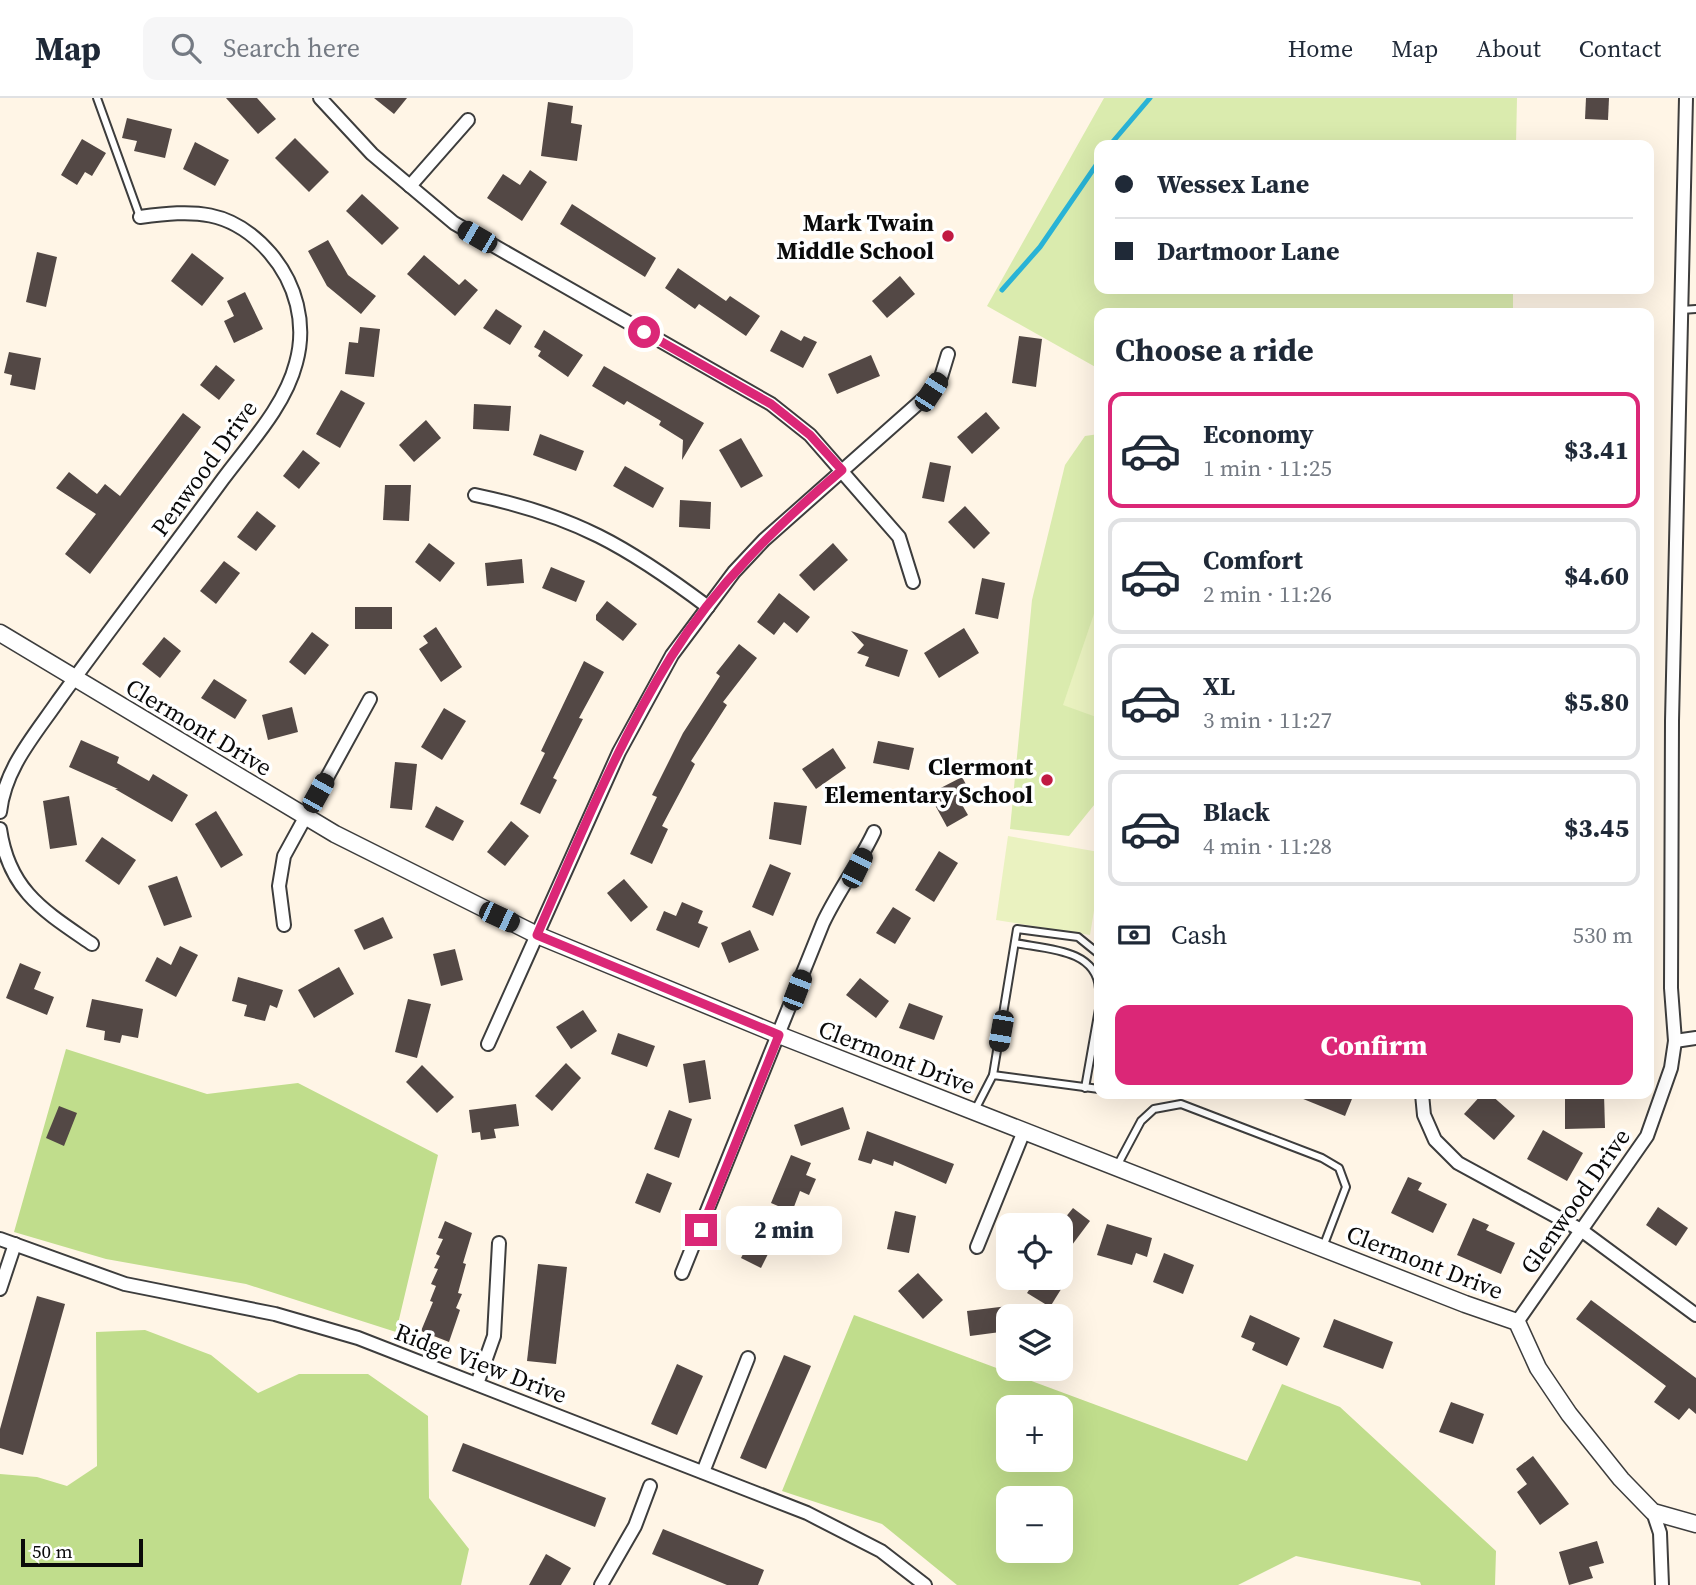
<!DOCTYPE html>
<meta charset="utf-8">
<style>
body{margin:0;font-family:"Source Serif 4",serif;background:#f6f6f7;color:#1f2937;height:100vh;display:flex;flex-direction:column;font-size:26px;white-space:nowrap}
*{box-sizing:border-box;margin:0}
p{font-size:23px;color:#747a83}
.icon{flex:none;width:38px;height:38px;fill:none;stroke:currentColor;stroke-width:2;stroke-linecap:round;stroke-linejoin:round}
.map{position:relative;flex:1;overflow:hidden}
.side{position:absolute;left:1094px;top:210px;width:560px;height:791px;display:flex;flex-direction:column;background:#fff;border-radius:14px;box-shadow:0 7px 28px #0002}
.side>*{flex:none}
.top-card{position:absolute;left:1094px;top:42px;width:560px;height:154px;border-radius:14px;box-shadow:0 7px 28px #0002;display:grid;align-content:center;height:154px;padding:0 21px;background:#fff}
.controls{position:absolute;left:996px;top:1115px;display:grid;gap:14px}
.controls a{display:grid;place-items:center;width:77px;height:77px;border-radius:14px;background:#fff;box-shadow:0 7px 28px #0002;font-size:35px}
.scale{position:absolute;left:21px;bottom:18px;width:122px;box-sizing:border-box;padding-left:7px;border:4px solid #0a0a0a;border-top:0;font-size:19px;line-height:24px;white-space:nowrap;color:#0a0a0a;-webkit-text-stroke:5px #fff;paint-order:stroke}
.end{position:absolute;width:32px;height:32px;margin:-16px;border:9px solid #db2777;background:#fff;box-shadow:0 0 0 4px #fff}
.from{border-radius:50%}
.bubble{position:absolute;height:49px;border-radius:14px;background:#fff;box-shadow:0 7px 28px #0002;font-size:23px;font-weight:800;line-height:49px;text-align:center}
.car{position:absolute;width:21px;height:42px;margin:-21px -10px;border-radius:9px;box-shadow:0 0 5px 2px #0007;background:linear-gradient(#222 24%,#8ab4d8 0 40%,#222 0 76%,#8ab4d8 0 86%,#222 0)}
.top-card b{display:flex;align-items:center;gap:24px;height:66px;font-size:26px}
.top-card b+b{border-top:2px solid #e0e1e3}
.top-card i{width:18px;height:18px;background:#1f2937}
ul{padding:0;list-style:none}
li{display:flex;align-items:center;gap:21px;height:116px;margin:0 14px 10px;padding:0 7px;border:4px solid #e0e1e3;border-radius:14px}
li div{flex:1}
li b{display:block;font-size:26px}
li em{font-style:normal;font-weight:800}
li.current{border-color:#db2777}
li>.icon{width:63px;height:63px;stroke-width:1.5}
h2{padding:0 21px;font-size:32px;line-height:84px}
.pay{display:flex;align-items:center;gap:18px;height:77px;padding:0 21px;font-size:26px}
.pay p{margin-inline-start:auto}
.primary-button{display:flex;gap:14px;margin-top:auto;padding:14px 21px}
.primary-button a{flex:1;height:80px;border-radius:14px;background:#db2777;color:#fff;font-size:28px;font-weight:800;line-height:80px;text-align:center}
header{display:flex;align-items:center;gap:42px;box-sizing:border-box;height:98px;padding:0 35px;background:#fff;border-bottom:2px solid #e0e1e3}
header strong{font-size:33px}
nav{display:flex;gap:38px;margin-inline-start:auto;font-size:24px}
.search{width:490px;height:63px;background:#f6f6f7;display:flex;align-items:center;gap:18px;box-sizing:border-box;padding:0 24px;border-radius:14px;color:#747a83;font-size:26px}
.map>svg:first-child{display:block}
</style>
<header>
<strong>Map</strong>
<div class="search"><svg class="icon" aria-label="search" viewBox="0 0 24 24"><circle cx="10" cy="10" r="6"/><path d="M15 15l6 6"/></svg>Search here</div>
<nav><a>Home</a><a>Map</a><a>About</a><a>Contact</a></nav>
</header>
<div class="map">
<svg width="1696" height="1487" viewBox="0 0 1696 1487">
<rect width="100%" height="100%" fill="#fff5e6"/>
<g fill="#daebae">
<path d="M1104 0H1517L1516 47H1099V191H1513V215H1099V271L987 208Z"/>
<path d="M1099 336V701L1069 738 1010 731 1032 502 1065 367 1085 338Z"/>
</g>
<g fill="#c0dd8c" fill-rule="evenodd">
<path d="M66 951 207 996 298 985 438 1057 396 1234 246 1186 106 1161 14 1134Z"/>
<path d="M854 1217 1247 1363 1282 1286 1340 1309 1496 1453 1495 1487H1421L1420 1484 1296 1458 1238 1487H957L882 1426 782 1393ZM1008 1309H1060V1362H1008ZM1008 1400H1060V1452H1008Z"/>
<path d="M145 1232 211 1257 258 1295 299 1276H368L428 1318 429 1400 469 1451 461 1487H0V1376L37 1379 67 1388 97 1368 96 1234Z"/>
</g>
<g fill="#eaf2c0">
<path d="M1099 501V620L1063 607Z"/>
<path d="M1008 738 1099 754V782L1090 837 996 822Z"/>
</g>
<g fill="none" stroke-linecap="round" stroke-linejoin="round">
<g stroke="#29b3d6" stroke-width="5">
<path d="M1110 47 1150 0"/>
<path d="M1002 192 1040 149 1099 63"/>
</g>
</g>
<g fill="#534845">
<path d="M226 0H257L276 21 258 36Z"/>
<path d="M374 0H407L394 16Z"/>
<path d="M1586 0H1609L1608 22 1585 21Z"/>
<path d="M548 4 573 8 571 25 582 27 577 63 541 58Z"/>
<path d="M127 20 172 31 165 60 134 53 137 43 122 40Z"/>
<path d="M295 40 329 74 309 94 275 60Z"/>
<path d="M82 41 106 55 92 78 85 74 77 87 61 77Z"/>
<path d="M195 44 229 62 215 88 183 71Z"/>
<path d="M530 72 547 84 522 123 487 100 503 76 520 87Z"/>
<path d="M362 96 399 130 382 147 346 113Z"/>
<path d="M572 106 656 160 645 179 560 126Z"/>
<path d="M328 142 348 177 376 198 361 216 327 188 308 153Z"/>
<path d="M37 154 57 159 46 209 26 204Z"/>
<path d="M192 155 224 180 202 208 171 183Z"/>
<path d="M424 157 459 187 465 181 478 192 455 218 407 176Z"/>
<path d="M678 170 726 203 730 198 760 218 746 238 699 206 695 211 665 190Z"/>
<path d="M900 178 915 196 887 220 872 203Z"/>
<path d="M245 194 263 231 234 245 224 223 234 218 227 203Z"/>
<path d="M496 211 522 228 510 247 483 230Z"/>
<path d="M360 229 380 231 374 279 345 276 349 244 358 245Z"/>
<path d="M544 232 583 257 568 279 538 258 541 253 534 249Z"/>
<path d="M781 232 801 243 804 238 817 244 803 270 770 253Z"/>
<path d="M1019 238 1042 241 1036 289 1012 285Z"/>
<path d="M9 254 41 260 35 292 10 287 12 277 4 275Z"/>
<path d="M871 257 880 278 837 296 828 276Z"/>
<path d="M216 267 235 282 219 302 200 287Z"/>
<path d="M604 268 704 325 682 362 683 342 659 327 661 323 627 303 624 307 592 288Z"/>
<path d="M341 292 365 305 340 350 316 336Z"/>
<path d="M474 306 511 308 509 333 473 331Z"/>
<path d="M986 314 1000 330 972 356 957 339Z"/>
<path d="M183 315 201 329 90 476 65 456 96 416 56 390 69 374 97 396 105 386 120 398Z"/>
<path d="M426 322 441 340 414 364 399 347Z"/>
<path d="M540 336 584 353 576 373 533 357Z"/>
<path d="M741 340 763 378 741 390 719 352Z"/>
<path d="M303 352 320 365 299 391 283 378Z"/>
<path d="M930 364 951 368 944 404 922 400Z"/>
<path d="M625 368 664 390 653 410 613 388Z"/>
<path d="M385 387H411L409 423 383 422Z"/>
<path d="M680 402 711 404 710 431 679 429Z"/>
<path d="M965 408 990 435 974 451 948 424Z"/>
<path d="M257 413 276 428 256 453 237 439Z"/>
<path d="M429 445 455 465 440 484 415 464Z"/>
<path d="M833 445 848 462 814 493 799 477Z"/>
<path d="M522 461 524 485 487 488 485 465Z"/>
<path d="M224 463 240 475 216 506 200 493Z"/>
<path d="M551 469 585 483 576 504 542 490Z"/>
<path d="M982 480 1005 485 998 521 975 516Z"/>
<path d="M779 495 810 519 797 535 784 524 774 537 757 524Z"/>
<path d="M607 503 637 526 623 543 596 522V517Z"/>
<rect x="355" y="509" width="37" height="22"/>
<path d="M436 529 462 569 441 584 419 551 428 545 423 538Z"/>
<path d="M964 530 979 555 939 580 924 555Z"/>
<path d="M851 533 908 552 899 579 865 568 869 559 857 555 864 547Z"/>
<path d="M312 534 329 547 305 577 289 564Z"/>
<path d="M164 539 181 553 160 580 142 566Z"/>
<path d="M739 546 757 560 723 604 727 607 691 663 695 666 662 728 668 731 652 766 630 756 657 699 652 697 683 635 720 578 716 575Z"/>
<path d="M584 563 604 574 579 620 583 621 553 680 557 682 540 716 520 706 545 655 541 653Z"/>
<path d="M214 581 247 602 235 621 201 600Z"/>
<path d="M292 609 298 634 268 642 262 617Z"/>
<path d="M444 610 466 623 442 662 421 649Z"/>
<path d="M81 642 119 659 117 665 149 683 153 676 188 697 172 724 115 691H118L69 669Z"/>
<path d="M878 643 914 650 909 672 873 665Z"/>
<path d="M833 650 846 670 816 691 802 671Z"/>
<path d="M395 664 417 666 412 712 390 710Z"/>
<path d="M962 679 969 692 957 698 968 717 947 729 929 696Z"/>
<path d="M69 698 77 747 50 751 43 703Z"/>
<path d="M774 704 807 708 801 747 769 741Z"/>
<path d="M436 708 464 723 453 743 425 729Z"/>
<path d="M216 713 243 757 221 770 195 726Z"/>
<path d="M511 723 529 738 505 768 487 754Z"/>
<path d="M102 739 136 762 119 787 85 763Z"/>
<path d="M939 753 958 765 934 804 915 792Z"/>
<path d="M770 766 791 775 773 818 752 809Z"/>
<path d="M177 778 192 819 164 828 148 788Z"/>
<path d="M624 781 648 809 631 824 607 795Z"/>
<path d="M682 804 703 813 698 825 708 829 699 850 656 832 664 813 676 818Z"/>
<path d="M893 809 911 820 895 846 876 835Z"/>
<path d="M383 819 393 840 364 852 354 832Z"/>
<path d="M750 832 759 852 729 865 721 845Z"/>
<path d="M180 848 198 857 176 899 145 883 157 859 171 867Z"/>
<path d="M455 851 463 882 441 888 433 856Z"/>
<path d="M20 865 41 874 34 891 54 899 47 917 6 900Z"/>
<path d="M339 869 354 896 314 920 298 892Z"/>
<path d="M238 879 283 892 277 910 270 907 265 923 244 918 247 907 232 903Z"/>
<path d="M860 880 889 903 876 920 846 897Z"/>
<path d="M92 901 143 911 138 940 122 937 120 945 104 942 105 933 86 929Z"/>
<path d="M408 901 431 906 417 960 395 954Z"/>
<path d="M909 905 943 918 934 942 899 930Z"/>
<path d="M583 912 597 933 571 951 556 929Z"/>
<path d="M618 935 655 948 647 969 611 956Z"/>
<path d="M705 962 711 1001 689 1005 683 966Z"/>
<path d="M566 965 581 980 552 1013 535 998Z"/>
<path d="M422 967 454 999 437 1015 406 984Z"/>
<path d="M1291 996H1354L1345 1018Z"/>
<path d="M1482 996H1490L1515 1018 1494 1042 1464 1016Z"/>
<path d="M1565 996H1604L1605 1030 1565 1031Z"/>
<path d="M516 1006 519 1028 494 1031 496 1040 481 1042 480 1034 472 1035 469 1012Z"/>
<path d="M59 1008 77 1015 64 1048 46 1040Z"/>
<path d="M843 1009 850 1031 801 1048 794 1027Z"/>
<path d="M669 1012 692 1021 679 1060 654 1051Z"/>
<path d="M1543 1032 1583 1055 1567 1083 1527 1061Z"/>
<path d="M867 1033 954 1066 946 1086 894 1063 893 1068 873 1061 871 1066 858 1062Z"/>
<path d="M791 1057 811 1065 806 1077 816 1081 809 1097 800 1093 792 1114 771 1105Z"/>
<path d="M647 1075 672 1085 660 1115 635 1105Z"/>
<path d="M1408 1079 1422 1085 1418 1092 1447 1106 1433 1135 1391 1115Z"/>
<path d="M1658 1109 1688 1130 1676 1148 1646 1127Z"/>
<path d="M1073 1110 1090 1123 1060 1163V1126Z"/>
<path d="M895 1113 916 1118 909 1155 887 1151Z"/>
<path d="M1473 1120 1489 1127 1486 1132 1515 1145 1501 1176 1457 1157Z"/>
<path d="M445 1123 472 1135 463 1165 466 1166 458 1195 462 1196 456 1210 460 1212 449 1244 421 1233 433 1204 430 1203 436 1188 431 1186 438 1171 434 1170 440 1158 436 1156 443 1141 438 1140Z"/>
<path d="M758 1126 778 1136 761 1170 741 1160Z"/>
<path d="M1107 1126 1152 1140 1147 1159 1136 1155 1132 1167 1097 1157Z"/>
<path d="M1164 1155 1194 1167 1183 1196 1153 1184Z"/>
<path d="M538 1166 567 1169 556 1266 527 1263Z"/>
<path d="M918 1175 943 1202 923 1221 898 1193Z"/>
<path d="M1037 1180H1068L1050 1209 1027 1195Z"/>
<path d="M37 1198 65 1206 23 1357 0 1350V1331Z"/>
<path d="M1591 1202 1696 1280V1316L1689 1310 1679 1322 1654 1304 1666 1288 1576 1221Z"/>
<path d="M1008 1208V1233L970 1238 967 1213Z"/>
<path d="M1250 1217 1300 1240 1287 1268 1252 1252 1255 1245 1241 1239Z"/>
<path d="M1334 1221 1393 1244 1383 1271 1323 1249Z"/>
<path d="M784 1257 811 1268 766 1371 740 1360Z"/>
<path d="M677 1266 703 1278 677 1337 651 1326Z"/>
<path d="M1451 1304 1484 1316 1473 1346 1439 1334Z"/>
<path d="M463 1345 606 1400 595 1429 452 1373Z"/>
<path d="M1533 1358 1569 1406 1540 1427 1517 1394 1527 1386 1516 1371Z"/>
<path d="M663 1431 764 1472 758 1487H727L652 1456Z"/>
<path d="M1597 1443 1604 1465 1589 1469 1593 1480 1569 1487 1559 1454Z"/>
<path d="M546 1456 571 1470 561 1487H529Z"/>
</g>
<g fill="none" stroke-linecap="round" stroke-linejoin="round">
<defs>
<g id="service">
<path d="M97 0 140 119"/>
<path d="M1681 212 1696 211"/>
<path d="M1015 845C1046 851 1097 851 1099 891"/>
<path d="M993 977 1017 831 1078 839 1099 856"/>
<path d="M1085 990 1099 911"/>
<path d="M975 1012 993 977 1099 991"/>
<path d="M1117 1068 1141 1023 1154 1011 1181 1006 1322 1060 1339 1070 1346 1089 1323 1149"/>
</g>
<g id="minor">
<path d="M320 0 372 56 454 125 771 306 810 337 899 439 913 484"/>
<path d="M410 88 468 22"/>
<path d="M475 397C575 418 627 448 708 509"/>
<path d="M0 714C5 670 34 638 58 603 112 528 169 455 223 381 249 346 285 308 296 265 307 226 296 185 270 155 231 110 193 112 140 119"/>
<path d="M0 731C9 793 44 813 92 846"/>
<path d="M284 827 279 788 284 758 370 601"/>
<path d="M1675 943 1696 940"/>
<path d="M488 946 619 654 672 557 734 474 764 442 931 294 941 279 948 256"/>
<path d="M1422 996 1424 1017 1435 1042 1458 1065 1581 1132 1696 1217"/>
<path d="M0 1141 125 1186 275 1216 358 1240 807 1415 881 1453 925 1487"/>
<path d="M977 1149 1024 1033"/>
<path d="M682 1175 823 825C838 793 859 766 874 734"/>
<path d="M0 1191 15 1146"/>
<path d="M1517 1224 1647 1038 1671 970 1675 943 1671 890 1672 623 1686 0"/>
<path d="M477 1286 494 1238 499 1145"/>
<path d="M703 1374 748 1260"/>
<path d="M1653 1414 1660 1435 1662 1487"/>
<path d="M601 1487 635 1428 650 1388"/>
</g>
<path id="tertiary" d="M0 535 335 736 537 837 779 937 1465 1206 1517 1224 1538 1270 1569 1316 1621 1381 1653 1414 1696 1426"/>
</defs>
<use href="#service" stroke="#3d3d3d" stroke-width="10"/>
<use href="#minor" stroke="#3d3d3d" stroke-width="16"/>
<use href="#tertiary" stroke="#3d3d3d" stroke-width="19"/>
<use href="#service" stroke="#fff" stroke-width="6"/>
<use href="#minor" stroke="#fff" stroke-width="12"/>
<use href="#tertiary" stroke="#fff" stroke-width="16"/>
</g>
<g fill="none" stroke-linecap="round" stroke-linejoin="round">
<path stroke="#db2777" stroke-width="9" d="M644 234 771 306 810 337 842 372C777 427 716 487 671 559 617 646 578 743 537 837L779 937 701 1132"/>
</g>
<g fill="#c11a42" stroke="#fff" stroke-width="2.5">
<circle cx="948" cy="138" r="7"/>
<circle cx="1047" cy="682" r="7"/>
</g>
<g text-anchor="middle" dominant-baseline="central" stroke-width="7" stroke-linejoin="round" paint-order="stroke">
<g font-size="24" font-weight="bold" fill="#0a0a0a" stroke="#fff" text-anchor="end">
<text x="934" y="124">Mark Twain<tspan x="934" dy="28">Middle School</tspan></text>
<text x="1033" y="668">Clermont<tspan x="1033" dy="28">Elementary School</tspan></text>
</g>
<g font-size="24" fill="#0a0a0a" stroke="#fff">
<text transform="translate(204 370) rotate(-54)">Penwood Drive</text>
<text transform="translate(199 629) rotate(31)">Clermont Drive</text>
<text transform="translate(897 959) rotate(21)">Clermont Drive</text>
<text transform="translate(1575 1103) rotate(-55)">Glenwood Drive</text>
<text transform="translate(1425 1164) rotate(21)">Clermont Drive</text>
<text transform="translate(481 1265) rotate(21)">Ridge View Drive</text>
</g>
</g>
</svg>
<div class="controls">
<a><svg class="icon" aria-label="locate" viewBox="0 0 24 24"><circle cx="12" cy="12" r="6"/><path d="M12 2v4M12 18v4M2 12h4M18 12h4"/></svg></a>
<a><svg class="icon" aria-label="layers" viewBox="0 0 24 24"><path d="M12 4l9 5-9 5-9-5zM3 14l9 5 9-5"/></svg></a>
<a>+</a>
<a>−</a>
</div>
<div class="scale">50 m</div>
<i class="end from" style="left:644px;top:234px"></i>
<i class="end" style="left:701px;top:1132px"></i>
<div class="bubble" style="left:726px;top:1108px;width:116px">2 min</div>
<i class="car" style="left:477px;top:139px;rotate:300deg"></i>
<i class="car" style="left:931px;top:294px;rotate:33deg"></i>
<i class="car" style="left:318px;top:695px;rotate:29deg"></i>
<i class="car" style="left:857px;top:770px;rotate:26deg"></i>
<i class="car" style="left:499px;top:819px;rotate:115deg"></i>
<i class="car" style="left:797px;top:892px;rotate:21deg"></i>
<i class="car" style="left:1001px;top:933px;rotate:190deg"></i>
<div class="top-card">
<b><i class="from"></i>Wessex Lane</b>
<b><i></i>Dartmoor Lane</b>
</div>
<section class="side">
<h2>Choose a ride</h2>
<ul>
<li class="current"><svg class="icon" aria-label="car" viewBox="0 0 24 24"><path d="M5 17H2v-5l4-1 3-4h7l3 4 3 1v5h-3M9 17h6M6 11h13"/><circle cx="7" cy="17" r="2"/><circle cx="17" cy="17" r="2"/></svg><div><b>Economy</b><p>1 min · 11:25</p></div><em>$3.41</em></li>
<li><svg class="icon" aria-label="car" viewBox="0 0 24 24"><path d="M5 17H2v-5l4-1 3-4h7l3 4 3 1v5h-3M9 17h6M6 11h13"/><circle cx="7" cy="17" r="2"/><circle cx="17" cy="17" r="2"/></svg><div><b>Comfort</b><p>2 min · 11:26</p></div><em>$4.60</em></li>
<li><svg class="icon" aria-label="car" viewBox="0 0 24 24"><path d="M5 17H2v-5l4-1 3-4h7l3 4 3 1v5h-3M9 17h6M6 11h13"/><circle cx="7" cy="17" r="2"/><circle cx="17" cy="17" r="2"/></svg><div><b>XL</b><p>3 min · 11:27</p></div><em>$5.80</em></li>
<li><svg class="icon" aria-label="car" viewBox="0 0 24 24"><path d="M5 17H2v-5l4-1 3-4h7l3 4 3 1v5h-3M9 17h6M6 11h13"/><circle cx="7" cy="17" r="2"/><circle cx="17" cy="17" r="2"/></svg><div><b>Black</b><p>4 min · 11:28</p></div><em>$3.45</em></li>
</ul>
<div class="pay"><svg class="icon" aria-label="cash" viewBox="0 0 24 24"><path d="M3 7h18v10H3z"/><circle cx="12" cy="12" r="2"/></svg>Cash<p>530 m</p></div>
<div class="primary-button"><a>Confirm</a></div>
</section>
</div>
